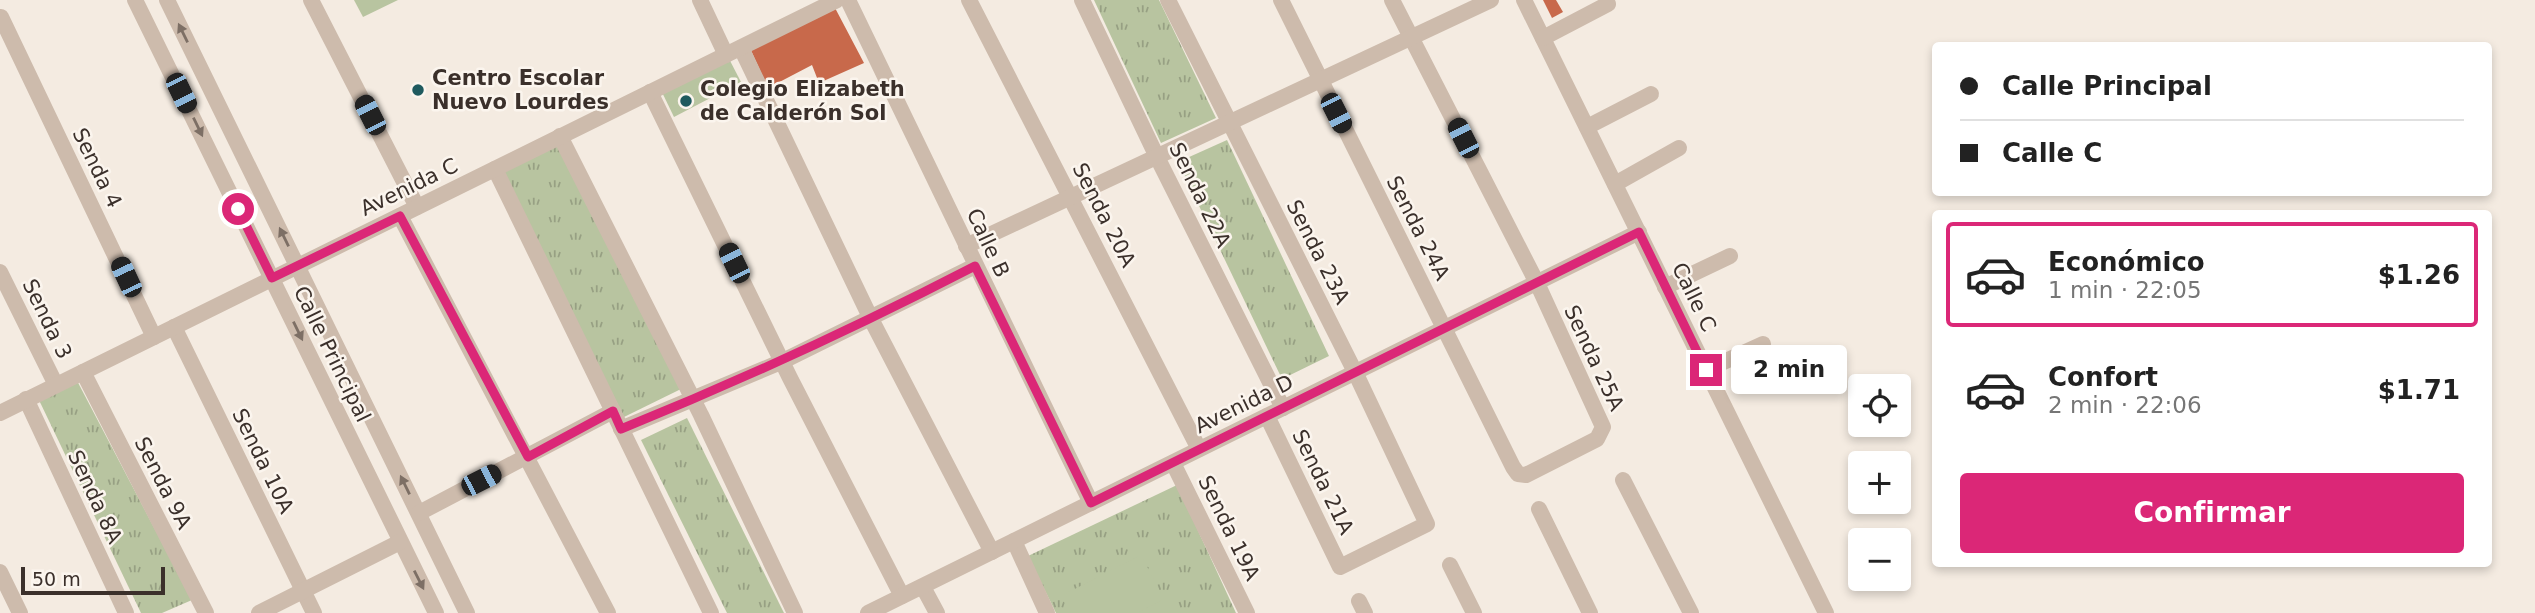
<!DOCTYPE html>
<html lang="es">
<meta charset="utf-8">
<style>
body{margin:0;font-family:"DejaVu Sans",sans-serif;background:#f2f2f2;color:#222;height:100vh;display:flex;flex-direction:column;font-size:26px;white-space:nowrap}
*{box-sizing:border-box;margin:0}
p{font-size:23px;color:#767676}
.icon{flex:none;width:38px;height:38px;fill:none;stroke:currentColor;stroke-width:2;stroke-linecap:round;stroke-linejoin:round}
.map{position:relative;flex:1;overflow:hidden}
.drawer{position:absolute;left:1932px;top:210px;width:560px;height:357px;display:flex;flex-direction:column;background:#fff;border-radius:7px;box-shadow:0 4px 10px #0003}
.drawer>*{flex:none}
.top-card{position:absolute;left:1932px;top:42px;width:560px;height:154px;border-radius:7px;box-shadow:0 4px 10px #0003;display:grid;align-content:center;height:154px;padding:0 28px;background:#fff}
.fabs{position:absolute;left:1848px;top:374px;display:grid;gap:14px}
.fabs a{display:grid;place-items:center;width:63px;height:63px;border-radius:7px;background:#fff;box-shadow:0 4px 10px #0003;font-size:35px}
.scale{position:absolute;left:21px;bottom:18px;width:144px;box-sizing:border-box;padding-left:7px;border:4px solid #3b302b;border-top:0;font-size:19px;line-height:24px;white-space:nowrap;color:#3b302b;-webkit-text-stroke:5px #fbf5ee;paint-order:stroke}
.end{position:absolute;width:32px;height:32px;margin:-16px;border:9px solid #db2777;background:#fff;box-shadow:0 0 0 4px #fff}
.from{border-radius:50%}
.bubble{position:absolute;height:49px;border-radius:7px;background:#fff;box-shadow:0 4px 10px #0003;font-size:23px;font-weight:800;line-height:49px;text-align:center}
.car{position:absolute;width:21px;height:42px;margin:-21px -10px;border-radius:9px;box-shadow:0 0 5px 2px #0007;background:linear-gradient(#222 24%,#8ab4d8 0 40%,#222 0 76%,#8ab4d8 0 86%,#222 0)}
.top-card b{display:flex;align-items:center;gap:24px;height:66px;font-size:26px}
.top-card b+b{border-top:2px solid #e0e0e0}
.top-card i{width:18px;height:18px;background:#222}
ul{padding:12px 0 0;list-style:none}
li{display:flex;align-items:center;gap:21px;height:105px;margin:0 14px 10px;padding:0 14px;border:4px solid transparent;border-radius:7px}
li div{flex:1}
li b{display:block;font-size:26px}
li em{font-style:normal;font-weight:800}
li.active{border-color:#db2777}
li>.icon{width:63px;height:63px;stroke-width:1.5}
.button{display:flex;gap:14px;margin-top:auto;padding:14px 28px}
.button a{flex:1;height:80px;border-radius:7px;background:#db2777;color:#fff;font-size:28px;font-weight:800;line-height:80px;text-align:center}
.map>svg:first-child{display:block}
</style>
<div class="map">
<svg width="2535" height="613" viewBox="0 0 2535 613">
<defs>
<pattern id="park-tufts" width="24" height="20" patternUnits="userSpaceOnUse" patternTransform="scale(1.75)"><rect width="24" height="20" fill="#b8c4a0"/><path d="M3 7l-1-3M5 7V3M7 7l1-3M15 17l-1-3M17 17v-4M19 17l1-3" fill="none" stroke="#97a083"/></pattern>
</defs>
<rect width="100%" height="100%" fill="#f4ebe1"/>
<g fill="url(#park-tufts)">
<path d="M1094 0H1159L1216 118 1161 143Z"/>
<path d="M1227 140 1329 356 1282 379 1178 162Z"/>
<path d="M557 145 681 389 624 417 502 172Z"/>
<path d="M74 375 192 600 162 613H141L38 398Z"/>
<path d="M687 418 784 613H727L641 440Z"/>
<path d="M1177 485 1236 613H1056L1028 556Z"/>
</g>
<g fill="#b8c4a0">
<path d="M354 0H398L363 17Z"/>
<path d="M726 53 741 82 674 117 658 84Z"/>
<path d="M1141 555 1164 599 1137 613H1070L1061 596Z"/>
</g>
<g fill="#c8694b">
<path d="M1543 0H1556L1563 12 1552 18Z"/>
<path d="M834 6 864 63 819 83 812 65 768 88 749 46Z"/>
</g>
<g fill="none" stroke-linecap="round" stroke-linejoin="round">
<g stroke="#cdbbac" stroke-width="16">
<path d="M135 0 436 613"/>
<path d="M167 0 467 613"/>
<path d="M311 0 417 207"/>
<path d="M700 0 726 55"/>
<path d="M848 0 1091 503"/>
<path d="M969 0 1199 449"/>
<path d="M1082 0 1157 157 1283 408"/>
<path d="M1168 0 1355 372 1427 524 1340 567 1267 416"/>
<path d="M1281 0 1513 467 1518 474 1526 475 1597 439 1603 427 1537 283 1392 0"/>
<path d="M1524 0 1826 613"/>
<path d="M1 17 154 337"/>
<path d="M1543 38 1608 4"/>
<path d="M741 48 871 319 992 552"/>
<path d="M650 92 790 378 902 596"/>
<path d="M1587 127 1651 94"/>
<path d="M560 136 701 415 795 613"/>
<path d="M495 169 711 613"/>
<path d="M1615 184 1679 148"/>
<path d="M400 216 608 613"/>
<path d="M966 246 1491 0"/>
<path d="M0 272 56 385"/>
<path d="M1665 287 1730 256"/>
<path d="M174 327 314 613"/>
<path d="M1706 370 1763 344"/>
<path d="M83 372 206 613"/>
<path d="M26 399 126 613"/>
<path d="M0 413 837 0"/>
<path d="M621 429 783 361 975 266"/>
<path d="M1173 463 1247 613"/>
<path d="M1623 480 1691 613"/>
<path d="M1539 509 1590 613"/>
<path d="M419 513 613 411"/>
<path d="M1014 541 1047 613"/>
<path d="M1450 565 1474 613"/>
<path d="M0 572 20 613"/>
<path d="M923 587 937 613"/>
<path d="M1359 601 1365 613"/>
<path d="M259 613 400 542"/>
<path d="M868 613 1639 232"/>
</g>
</g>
<defs><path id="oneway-solid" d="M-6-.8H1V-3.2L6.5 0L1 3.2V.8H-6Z" transform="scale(1.75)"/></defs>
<g fill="#7d6f65">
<use href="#oneway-solid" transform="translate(183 33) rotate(-116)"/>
<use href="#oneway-solid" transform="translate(198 127) rotate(64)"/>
<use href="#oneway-solid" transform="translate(284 237) rotate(-116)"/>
<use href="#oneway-solid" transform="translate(298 331) rotate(64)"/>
<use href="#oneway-solid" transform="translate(405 485) rotate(-116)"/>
<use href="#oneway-solid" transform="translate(419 580) rotate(63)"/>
</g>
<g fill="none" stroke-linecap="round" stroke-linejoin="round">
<path stroke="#db2777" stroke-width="9" d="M238 209 272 278 400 216 528 457 613 411 621 429C742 380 859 326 975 266L1091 503 1639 232 1706 370"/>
</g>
<g fill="#1f5a5e" stroke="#fbf5ee" stroke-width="2.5">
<circle cx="418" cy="90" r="7"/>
<circle cx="686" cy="101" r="7"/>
</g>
<g text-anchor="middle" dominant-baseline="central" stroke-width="5" stroke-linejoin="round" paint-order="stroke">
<g font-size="21" font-weight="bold" fill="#3b302b" stroke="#fbf5ee" text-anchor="start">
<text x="432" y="78">Centro Escolar<tspan x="432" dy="24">Nuevo Lourdes</tspan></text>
<text x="700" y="89">Colegio Elizabeth<tspan x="700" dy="24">de Calderón Sol</tspan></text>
</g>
<g font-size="21" fill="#3b302b" stroke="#fbf5ee">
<text transform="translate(97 168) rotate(64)">Senda 4</text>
<text transform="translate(409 187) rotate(-26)">Avenida C</text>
<text transform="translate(1200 195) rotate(64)">Senda 22A</text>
<text transform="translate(1104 215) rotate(63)">Senda 20A</text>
<text transform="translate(1418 228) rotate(63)">Senda 24A</text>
<text transform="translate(988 243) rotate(65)">Calle B</text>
<text transform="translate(1318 252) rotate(63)">Senda 23A</text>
<text transform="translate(1694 297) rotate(64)">Calle C</text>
<text transform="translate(47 319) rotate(64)">Senda 3</text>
<text transform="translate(332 354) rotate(64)">Calle Principal</text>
<text transform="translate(1594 358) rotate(65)">Senda 25A</text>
<text transform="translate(1244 404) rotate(-26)">Avenida D</text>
<text transform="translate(263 461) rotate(64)">Senda 10A</text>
<text transform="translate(1323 482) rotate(64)">Senda 21A</text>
<text transform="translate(163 483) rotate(63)">Senda 9A</text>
<text transform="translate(95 497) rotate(65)">Senda 8A</text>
<text transform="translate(1229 528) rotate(64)">Senda 19A</text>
</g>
</g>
</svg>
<div class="fabs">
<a><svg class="icon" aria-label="locate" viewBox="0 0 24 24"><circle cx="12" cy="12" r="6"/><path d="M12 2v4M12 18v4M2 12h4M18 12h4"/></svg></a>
<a>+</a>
<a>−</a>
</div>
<div class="scale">50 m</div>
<i class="end from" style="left:238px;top:209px"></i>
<i class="end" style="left:1706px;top:370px"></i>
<div class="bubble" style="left:1731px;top:345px;width:116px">2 min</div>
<i class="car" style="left:181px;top:93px;rotate:154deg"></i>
<i class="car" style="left:1336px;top:113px;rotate:153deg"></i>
<i class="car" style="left:370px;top:115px;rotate:333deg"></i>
<i class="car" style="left:1463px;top:138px;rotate:333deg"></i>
<i class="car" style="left:734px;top:263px;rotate:334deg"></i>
<i class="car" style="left:126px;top:277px;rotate:335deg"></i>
<i class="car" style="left:481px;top:480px;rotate:63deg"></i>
<div class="top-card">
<b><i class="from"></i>Calle Principal</b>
<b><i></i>Calle C</b>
</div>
<section class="drawer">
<ul>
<li class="active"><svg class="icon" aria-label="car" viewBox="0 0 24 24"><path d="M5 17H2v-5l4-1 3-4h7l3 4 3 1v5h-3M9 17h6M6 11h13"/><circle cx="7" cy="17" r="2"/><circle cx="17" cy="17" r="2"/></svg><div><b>Económico</b><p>1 min · 22:05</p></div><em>$1.26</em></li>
<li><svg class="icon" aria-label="car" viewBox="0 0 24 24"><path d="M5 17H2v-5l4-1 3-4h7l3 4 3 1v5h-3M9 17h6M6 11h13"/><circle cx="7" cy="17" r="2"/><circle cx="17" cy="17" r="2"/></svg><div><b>Confort</b><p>2 min · 22:06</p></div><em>$1.71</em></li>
</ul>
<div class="button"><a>Confirmar</a></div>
</section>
</div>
